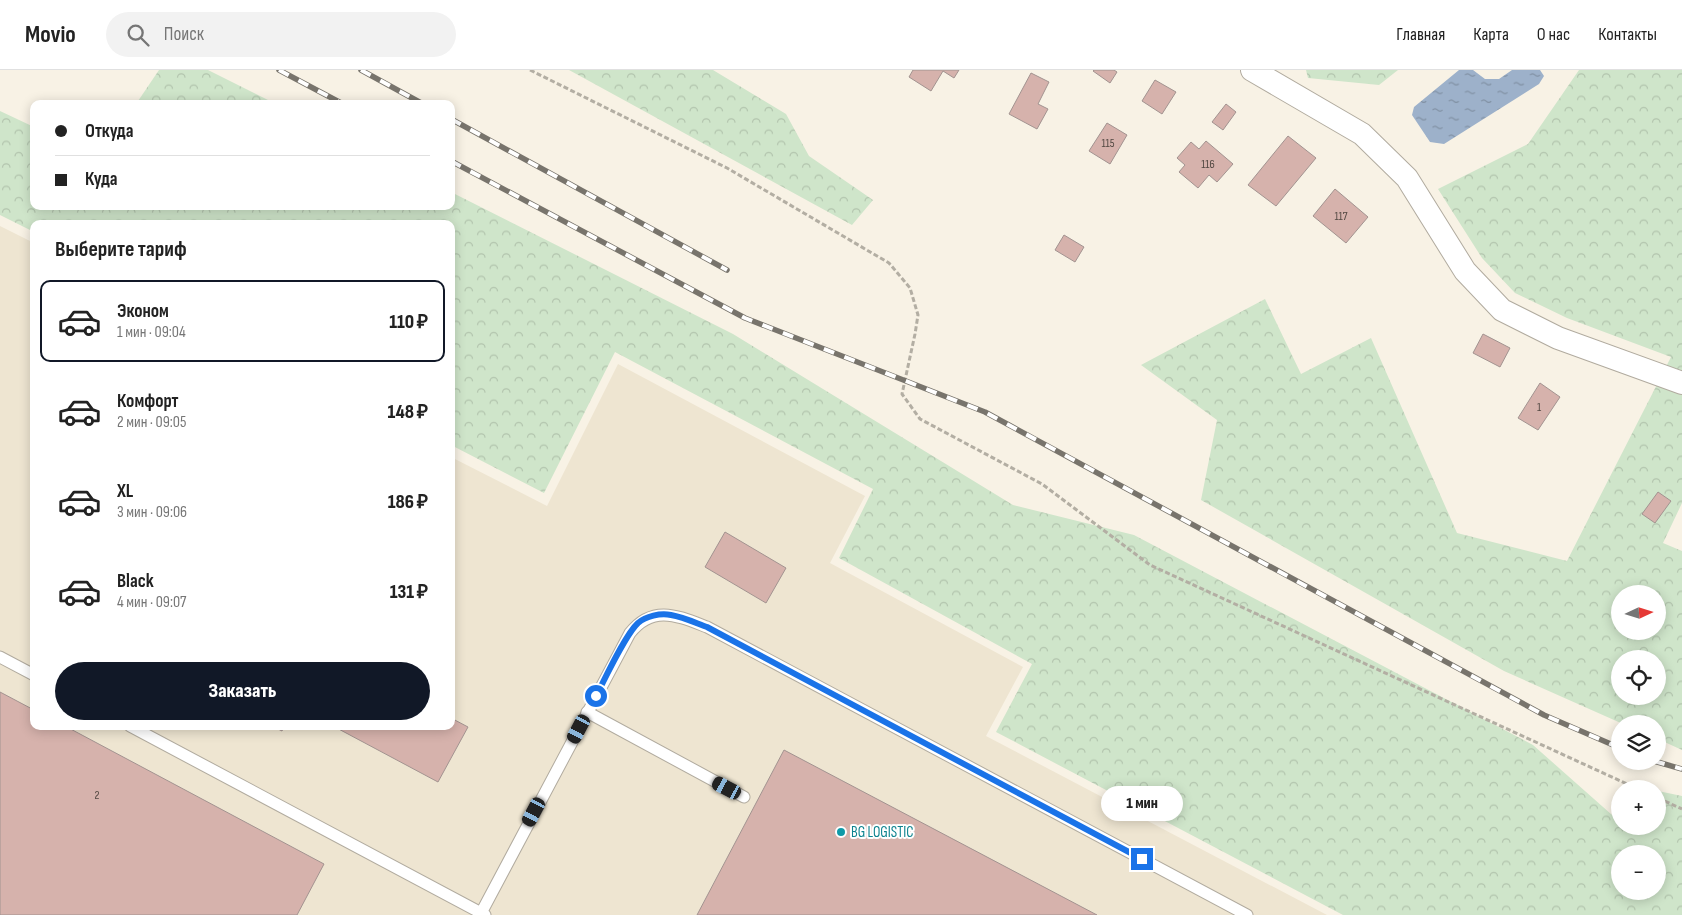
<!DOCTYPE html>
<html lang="ru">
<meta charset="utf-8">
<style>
body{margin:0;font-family:"Sofia Sans Condensed",sans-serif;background:#f2f2f2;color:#222;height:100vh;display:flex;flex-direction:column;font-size:19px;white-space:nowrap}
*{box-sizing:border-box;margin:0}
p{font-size:16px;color:#767676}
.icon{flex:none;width:28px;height:28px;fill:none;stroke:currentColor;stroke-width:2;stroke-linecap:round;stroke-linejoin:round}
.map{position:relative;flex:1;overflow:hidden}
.drawer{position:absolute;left:30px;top:150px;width:425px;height:510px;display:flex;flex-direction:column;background:#fff;border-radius:10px;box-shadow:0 2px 12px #0003}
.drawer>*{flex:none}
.top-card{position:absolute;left:30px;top:30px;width:425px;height:110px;border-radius:10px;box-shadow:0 2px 12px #0003;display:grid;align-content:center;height:110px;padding:0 25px;background:#fff}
.needle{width:32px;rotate:86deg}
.fabs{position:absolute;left:1611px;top:515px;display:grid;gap:10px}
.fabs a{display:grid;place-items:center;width:55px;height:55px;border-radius:50%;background:#fff;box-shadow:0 2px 12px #0003;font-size:25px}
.end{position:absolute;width:22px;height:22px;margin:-11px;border:6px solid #1a73e8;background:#fff;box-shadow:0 0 0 2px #fff}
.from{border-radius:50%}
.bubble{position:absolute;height:35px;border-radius:18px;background:#fff;box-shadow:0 2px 12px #0003;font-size:16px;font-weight:800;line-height:35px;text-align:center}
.car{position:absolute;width:15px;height:30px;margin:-15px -8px;border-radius:6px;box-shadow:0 0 4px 1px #0007;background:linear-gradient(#222 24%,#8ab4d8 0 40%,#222 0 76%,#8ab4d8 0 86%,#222 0)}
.top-card b{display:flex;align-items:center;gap:18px;height:48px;font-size:19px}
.top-card b+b{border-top:1px solid #e0e0e0}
.top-card i{width:12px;height:12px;background:#222}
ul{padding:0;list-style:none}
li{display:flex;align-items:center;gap:15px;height:82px;margin:0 10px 8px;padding:0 15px;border:2px solid transparent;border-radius:10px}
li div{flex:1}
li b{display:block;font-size:19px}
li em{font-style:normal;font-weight:800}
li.active{border-color:#111827}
li>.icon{width:45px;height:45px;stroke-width:1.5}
h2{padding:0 25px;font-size:22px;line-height:60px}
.button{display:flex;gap:10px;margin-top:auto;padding:10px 25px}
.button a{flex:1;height:58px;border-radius:30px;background:#111827;color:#fff;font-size:20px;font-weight:800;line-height:58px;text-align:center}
header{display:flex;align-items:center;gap:30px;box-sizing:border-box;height:70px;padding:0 25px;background:#fff;border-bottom:1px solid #e0e0e0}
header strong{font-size:24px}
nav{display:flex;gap:28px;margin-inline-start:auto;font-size:18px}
.search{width:350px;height:45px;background:#f2f2f2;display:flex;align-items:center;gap:12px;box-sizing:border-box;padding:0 18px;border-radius:28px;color:#767676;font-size:19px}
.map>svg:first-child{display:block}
</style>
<header>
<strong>Movio</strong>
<div class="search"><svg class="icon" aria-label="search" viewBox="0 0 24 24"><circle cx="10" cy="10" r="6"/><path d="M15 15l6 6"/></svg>Поиск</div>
<nav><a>Главная</a><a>Карта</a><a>О нас</a><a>Контакты</a></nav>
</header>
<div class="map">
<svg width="1682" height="845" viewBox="0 0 1682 845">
<defs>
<pattern id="forest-crowns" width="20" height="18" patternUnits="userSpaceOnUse" patternTransform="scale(1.25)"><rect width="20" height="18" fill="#cfe5ca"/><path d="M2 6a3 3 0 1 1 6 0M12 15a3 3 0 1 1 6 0" fill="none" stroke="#b2c4ad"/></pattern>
<pattern id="water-ripples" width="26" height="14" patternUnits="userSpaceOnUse" patternTransform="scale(1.25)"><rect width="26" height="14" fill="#9db1ca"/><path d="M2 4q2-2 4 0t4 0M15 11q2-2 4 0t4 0" fill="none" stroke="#8090a3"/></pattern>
</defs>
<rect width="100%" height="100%" fill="#f8f2e5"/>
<path fill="#eee5d1" d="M0 156 34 173V656H451V387L547 436 618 294 865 426 830 493 1023 597 986 666 1327 845H0Z"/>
<g fill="url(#forest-crowns)" fill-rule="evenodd">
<path d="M159 0H208L276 34H136Z"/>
<path d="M569 0H713L786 44 809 86 873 130 852 155Z"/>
<path d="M1306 0H1398L1379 15 1308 8Z"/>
<path d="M1579 0H1682V433L1663 473 1682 481V680L1658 669V654H1623L1504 601 1201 430 1217 350 1141 295 1265 229 1301 304 1371 268 1457 463 1567 491 1671 287 1567 248 1515 223 1482 188 1438 119 1528 74ZM1620 524H1658V561H1620ZM1620 589H1658V626H1620Z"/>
<path d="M0 41 34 57V136H451V122L733 264 1013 435 1134 465 1533 675 1620 752V756L1627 758 1628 756H1658V721L1682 726V845H1343L996 662 1032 594 839 488 873 419 615 282 544 423 451 375V154H34V162L0 145ZM1620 784H1658V821H1620Z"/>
</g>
<path fill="url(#water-ripples)" d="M1459 0H1473L1485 9H1499L1512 0H1540L1544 6 1539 14 1444 74 1430 72 1412 45 1414 37Z"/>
<g fill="#d6b2ac" stroke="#a29390">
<path d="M913 0H959L954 8 943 1 931 21 909 7Z"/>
<path d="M1094 0H1114L1117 2 1110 13 1093 1Z"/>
<path d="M1031 3 1049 12 1038 34 1048 39 1037 59 1009 44Z"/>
<path d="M1155 10 1176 22 1162 44 1142 31Z"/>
<path d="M1226 34 1236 42 1223 60 1212 52Z"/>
<path d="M1107 53 1127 65 1110 94 1089 81Z"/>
<path d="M1288 66 1316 88 1276 136 1248 115Z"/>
<path d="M1206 71 1233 94 1217 112 1209 105 1198 118 1179 102 1185 95 1177 88 1191 72 1199 79Z"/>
<path d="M1335 119 1368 147 1346 173 1313 146Z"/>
<path d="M1064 165 1084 177 1075 192 1055 180Z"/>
<path d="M1483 264 1510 278 1500 297 1473 283Z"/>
<path d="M1540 313 1560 327 1538 360 1518 348Z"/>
<path d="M1658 422 1671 431 1655 453 1642 444Z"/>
<path d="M725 462 786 498 766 533 705 497Z"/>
<path d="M0 622 34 640V656H65L324 794 297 845H0Z"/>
<path d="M451 648 468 657 438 712 333 656H451Z"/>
<path d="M272 656H284L282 661Z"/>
<path d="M784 680 1097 845H697Z"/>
</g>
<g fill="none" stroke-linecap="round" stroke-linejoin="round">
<defs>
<g id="service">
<path d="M0 587 34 605"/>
<path d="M587 642 744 727"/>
<path d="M130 656 485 845"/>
<path d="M480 845 630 563C653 534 678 546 707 557L1247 845"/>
</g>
<path id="minor" d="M1252 0 1362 64 1407 108 1465 201 1502 240 1558 268 1682 313"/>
</defs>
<use href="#service" stroke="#b1ab9f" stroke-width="13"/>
<use href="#minor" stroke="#b1ab9f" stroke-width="24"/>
<g stroke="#b3aea3" stroke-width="3" stroke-dasharray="5 2.5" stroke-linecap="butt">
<path d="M530 0 727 98 889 193 910 218 918 245 915 264 902 324 920 349 1042 414 1150 495 1638 719"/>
<path d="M1658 728 1682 739"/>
</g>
<use href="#service" stroke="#fff" stroke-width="11"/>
<use href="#minor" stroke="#fff" stroke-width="22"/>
<defs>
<g id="rail">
<path d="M279 0 343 34"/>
<path d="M361 0 423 34"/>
<path d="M451 49 727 200"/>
<path d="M451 91 745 248 985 342 1544 645 1620 678"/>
<path d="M1654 691 1682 699"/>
</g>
</defs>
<use href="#rail" stroke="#78746c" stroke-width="5.5"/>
<use href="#rail" stroke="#fff" stroke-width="4" stroke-dasharray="11" stroke-linecap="butt"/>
</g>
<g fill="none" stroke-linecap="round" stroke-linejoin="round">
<path stroke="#1a73e8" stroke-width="6" d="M596 626C605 609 625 565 638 553 646 546 660 543 671 545 683 547 696 553 707 557L1142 789"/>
</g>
<circle fill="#0f9aa8" stroke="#fff" stroke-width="2" cx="841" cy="762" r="5"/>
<g text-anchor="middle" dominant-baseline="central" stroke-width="4" stroke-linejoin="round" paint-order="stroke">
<g font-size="12" fill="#524842">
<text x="1108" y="73">115</text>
<text x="1208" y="94">116</text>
<text x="1341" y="146">117</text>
<text x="1539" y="337">1</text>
<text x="97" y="725">2</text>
</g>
<g font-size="15" fill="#0d838f" stroke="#fff" text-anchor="start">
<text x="851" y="762">BG LOGISTIC</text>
</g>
</g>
</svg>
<div class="fabs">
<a><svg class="needle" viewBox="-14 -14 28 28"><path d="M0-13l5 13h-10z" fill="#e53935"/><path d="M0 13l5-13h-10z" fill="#767676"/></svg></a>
<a><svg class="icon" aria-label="locate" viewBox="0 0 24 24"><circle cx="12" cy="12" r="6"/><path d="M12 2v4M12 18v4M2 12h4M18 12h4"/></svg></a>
<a><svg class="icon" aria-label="layers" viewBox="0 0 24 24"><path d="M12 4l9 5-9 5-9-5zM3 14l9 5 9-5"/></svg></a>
<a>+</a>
<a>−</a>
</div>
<i class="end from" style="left:596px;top:626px"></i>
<i class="end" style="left:1142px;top:789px"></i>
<div class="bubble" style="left:1101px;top:716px;width:82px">1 мин</div>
<i class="car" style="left:579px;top:659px;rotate:208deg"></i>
<i class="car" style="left:727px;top:718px;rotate:298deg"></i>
<i class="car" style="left:534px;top:742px;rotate:208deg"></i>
<div class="top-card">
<b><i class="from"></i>Откуда</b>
<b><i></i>Куда</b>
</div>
<section class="drawer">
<h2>Выберите тариф</h2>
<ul>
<li class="active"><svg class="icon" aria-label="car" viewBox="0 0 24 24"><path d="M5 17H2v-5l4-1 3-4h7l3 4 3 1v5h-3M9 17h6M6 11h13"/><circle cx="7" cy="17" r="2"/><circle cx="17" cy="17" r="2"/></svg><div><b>Эконом</b><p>1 мин · 09:04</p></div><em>110 ₽</em></li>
<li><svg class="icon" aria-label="car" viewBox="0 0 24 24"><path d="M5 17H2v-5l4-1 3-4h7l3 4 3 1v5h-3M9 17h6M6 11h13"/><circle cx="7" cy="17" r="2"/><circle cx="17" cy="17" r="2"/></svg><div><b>Комфорт</b><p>2 мин · 09:05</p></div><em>148 ₽</em></li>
<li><svg class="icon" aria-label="car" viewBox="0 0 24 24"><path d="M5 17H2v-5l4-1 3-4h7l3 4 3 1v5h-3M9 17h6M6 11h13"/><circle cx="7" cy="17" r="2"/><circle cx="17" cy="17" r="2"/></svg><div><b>XL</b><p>3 мин · 09:06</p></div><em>186 ₽</em></li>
<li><svg class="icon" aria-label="car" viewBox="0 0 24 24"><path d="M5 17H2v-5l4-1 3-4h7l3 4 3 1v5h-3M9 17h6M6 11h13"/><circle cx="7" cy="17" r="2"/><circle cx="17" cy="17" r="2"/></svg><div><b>Black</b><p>4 мин · 09:07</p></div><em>131 ₽</em></li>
</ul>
<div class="button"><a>Заказать</a></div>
</section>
</div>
